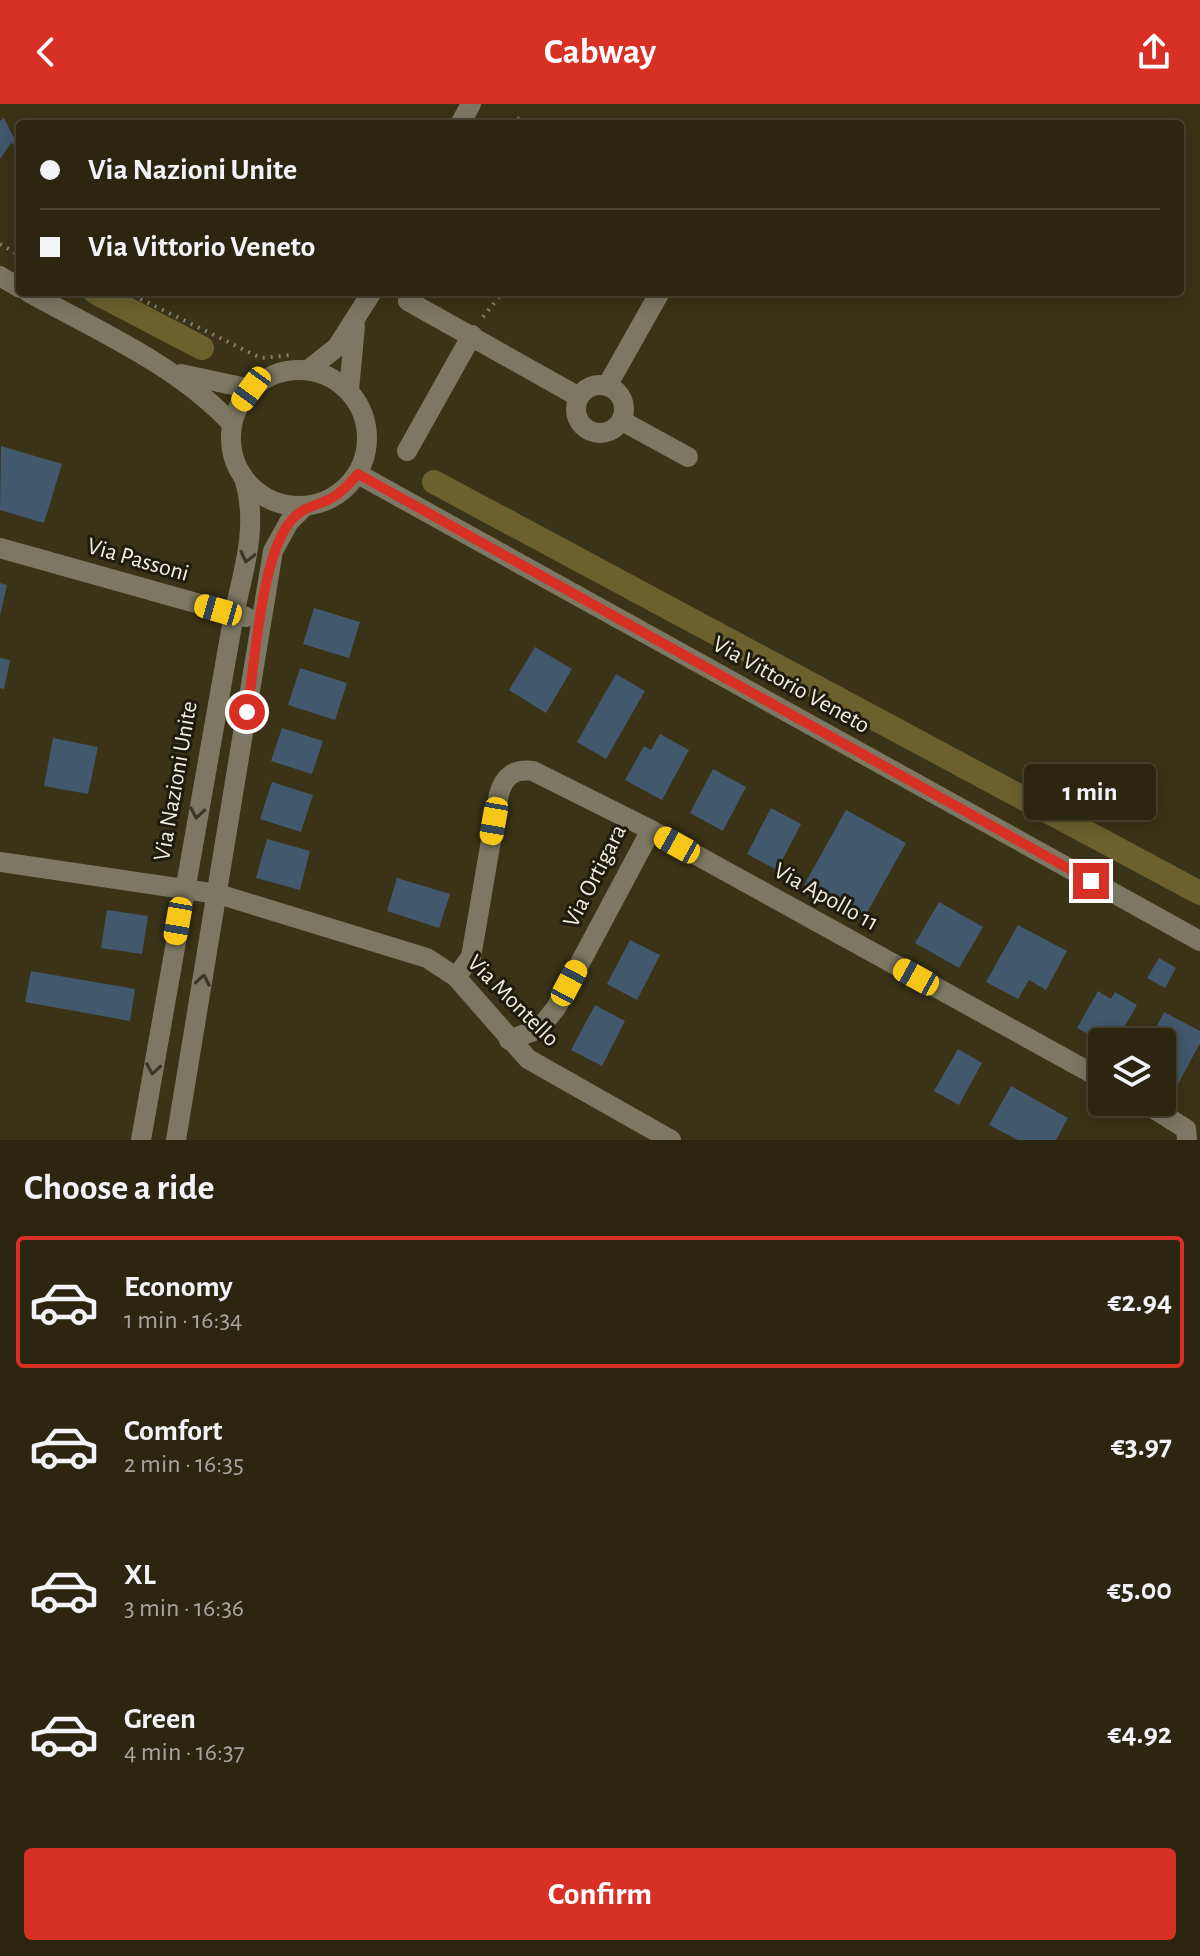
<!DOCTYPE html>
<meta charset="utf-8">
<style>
body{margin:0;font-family:"Alegreya Sans",sans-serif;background:#38321f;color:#f1f3f6;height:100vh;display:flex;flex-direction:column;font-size:30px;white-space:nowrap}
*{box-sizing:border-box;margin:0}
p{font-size:26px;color:#a6a59f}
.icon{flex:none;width:44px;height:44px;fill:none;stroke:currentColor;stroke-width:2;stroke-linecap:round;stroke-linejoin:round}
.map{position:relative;height:1036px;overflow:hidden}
.side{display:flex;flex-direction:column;background:#2c2611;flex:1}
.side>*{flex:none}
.top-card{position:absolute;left:16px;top:16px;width:1168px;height:176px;border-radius:8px;box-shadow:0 4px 20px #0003,0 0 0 2px #484331;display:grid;align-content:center;height:176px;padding:0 24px;background:#2c2611}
.tools{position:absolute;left:1088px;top:924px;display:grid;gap:16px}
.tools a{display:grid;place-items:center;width:88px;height:88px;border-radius:8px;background:#2c2611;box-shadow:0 4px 20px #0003,0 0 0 2px #484331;font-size:40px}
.end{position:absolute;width:36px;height:36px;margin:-18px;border:10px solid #d93025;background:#fff;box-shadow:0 0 0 4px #fff}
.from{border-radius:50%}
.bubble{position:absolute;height:56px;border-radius:8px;background:#2c2611;box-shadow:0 4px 20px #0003,0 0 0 2px #484331;font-size:26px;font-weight:700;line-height:56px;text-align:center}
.car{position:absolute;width:24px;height:48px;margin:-24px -12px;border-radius:10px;box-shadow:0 0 6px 2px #0007;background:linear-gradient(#f5c518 24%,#345 0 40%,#f5c518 0 76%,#345 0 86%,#f5c518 0)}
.top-card b{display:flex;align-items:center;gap:28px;height:76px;font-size:30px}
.top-card b+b{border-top:2px solid #484331}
.top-card i{width:20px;height:20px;background:#f1f3f6}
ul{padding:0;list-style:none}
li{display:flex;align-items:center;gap:24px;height:132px;margin:0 16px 12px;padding:0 8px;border:4px solid transparent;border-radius:8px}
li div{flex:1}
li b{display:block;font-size:30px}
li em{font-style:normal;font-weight:700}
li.selected{border-color:#d93025}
li>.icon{width:72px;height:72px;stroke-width:1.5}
h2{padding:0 24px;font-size:36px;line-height:96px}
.cta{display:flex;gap:16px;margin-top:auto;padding:16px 24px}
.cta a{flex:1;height:92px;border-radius:8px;background:#d93025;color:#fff;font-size:32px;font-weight:700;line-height:92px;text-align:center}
header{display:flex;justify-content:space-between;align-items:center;height:104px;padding:0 24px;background:#d93025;color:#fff;font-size:36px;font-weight:700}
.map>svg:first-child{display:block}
</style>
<header><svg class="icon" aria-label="back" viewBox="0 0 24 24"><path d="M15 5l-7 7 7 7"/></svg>Cabway<svg class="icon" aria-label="share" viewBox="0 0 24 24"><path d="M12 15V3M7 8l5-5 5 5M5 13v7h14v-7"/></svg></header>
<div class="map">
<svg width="1200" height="1036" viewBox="0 0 1200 1036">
<rect width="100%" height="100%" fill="#3a3317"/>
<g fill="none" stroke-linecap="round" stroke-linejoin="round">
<g stroke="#6c602e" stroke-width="24">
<path d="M95 188 202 244"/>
<path d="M434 378 1200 789"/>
</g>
</g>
<g fill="#42586d">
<path d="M4 14 13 32 20 36V44L11 39 0 55V17Z"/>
<path d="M1 342 62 360 44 419 0 406Z"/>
<path d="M0 479 7 481 0 512Z"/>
<path d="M314 504 360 518 349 554 303 540Z"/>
<path d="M535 543 572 565 546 609 509 586Z"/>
<path d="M0 554 10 556 4 585 0 584Z"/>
<path d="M300 564 347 579 335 616 288 601Z"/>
<path d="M616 570 645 587 606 655 577 638Z"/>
<path d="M282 624 323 637 312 670 271 657Z"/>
<path d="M660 630 689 646 662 696 625 676 644 642 651 646Z"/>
<path d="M53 634 98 643 88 690 44 682Z"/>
<path d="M713 665 746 683 723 727 690 709Z"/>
<path d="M272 678 313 691 301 728 260 715Z"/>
<path d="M771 704 801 720 777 766 747 750Z"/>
<path d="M846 706 906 739 864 814 804 781Z"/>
<path d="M267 735 310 747 300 786 256 774Z"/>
<path d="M397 774 450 790 439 824 387 807Z"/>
<path d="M939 798 983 823 959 864 915 839Z"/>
<path d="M107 806 148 812 142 850 101 844Z"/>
<path d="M1018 821 1067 847 1046 886 1029 876 1018 895 986 878Z"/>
<path d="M630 836 660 851 637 896 607 880Z"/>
<path d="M1159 854 1176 864 1165 884 1147 874Z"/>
<path d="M31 867 135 885 130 917 25 898Z"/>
<path d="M1098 887 1111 895 1115 888 1137 901 1116 938H1102L1077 924Z"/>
<path d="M595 901 625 917 602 962 571 946Z"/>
<path d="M1164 908 1200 927V939L1177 982 1162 974V938H1149Z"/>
<path d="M958 945 982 959 959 1001 934 987Z"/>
<path d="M1011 982 1068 1014 1056 1036H1018L989 1021Z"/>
</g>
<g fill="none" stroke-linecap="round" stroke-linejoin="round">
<g stroke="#87816a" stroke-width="4" stroke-dasharray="2 6" stroke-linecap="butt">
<path d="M517 14 530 20"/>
<path d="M0 140 17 150 20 140"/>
<path d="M126 188 261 254 292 251"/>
<path d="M483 213 503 188"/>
</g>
<g stroke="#7d7863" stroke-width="20">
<path d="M460 20 471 0"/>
<path d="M0 172 20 184"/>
<path d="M28 188C98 227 177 261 232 320"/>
<path d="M408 197 579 293"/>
<circle cx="299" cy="334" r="68"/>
<path d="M308 266 337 243 372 188"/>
<path d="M181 270 251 285"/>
<circle cx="600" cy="305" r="24"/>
<path d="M607 282 660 188"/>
<path d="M349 286 355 222"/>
<path d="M622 317 688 353"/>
<path d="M407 347 472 231"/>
<path d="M358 370 1200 837"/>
<path d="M0 444 246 513"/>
<path d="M651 726 1102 975"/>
<path d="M0 758 218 790 427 854 456 873 528 955 671 1036"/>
<path d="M456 873 471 853 499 690C504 672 515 664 533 667L651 726 556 904 539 925 509 936"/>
<path d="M1143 998 1186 1025 1187 1036"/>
<path d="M141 1036 234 510C244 465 258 422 245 377"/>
<path d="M176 1036 273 447 289 418 305 402"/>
</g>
</g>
<defs><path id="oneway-chevron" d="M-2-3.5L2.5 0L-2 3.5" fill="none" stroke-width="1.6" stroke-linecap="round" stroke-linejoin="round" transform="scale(2)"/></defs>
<g stroke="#3a3728">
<use href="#oneway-chevron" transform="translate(247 453) rotate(103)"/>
<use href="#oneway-chevron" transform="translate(197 709) rotate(100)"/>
<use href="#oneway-chevron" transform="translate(203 876) rotate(-80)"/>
<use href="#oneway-chevron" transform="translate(153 965) rotate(100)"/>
</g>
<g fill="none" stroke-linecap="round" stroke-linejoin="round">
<path stroke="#d93025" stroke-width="10" d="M247 608C255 560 261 453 290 418 301 404 310 404 325 397 339 392 348 381 358 370L1091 777"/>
</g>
<g text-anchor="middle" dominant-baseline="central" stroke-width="6" stroke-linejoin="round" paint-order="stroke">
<g font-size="24" fill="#f3efdf" stroke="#1e1b0f">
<text transform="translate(138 456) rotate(16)">Via Passoni</text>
<text transform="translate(791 581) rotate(29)">Via Vittorio Veneto</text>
<text transform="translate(176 677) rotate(-80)">Via Nazioni Unite</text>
<text transform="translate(595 772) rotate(-63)">Via Ortigara</text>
<text transform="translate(826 793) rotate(29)">Via Apollo 11</text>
<text transform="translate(513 897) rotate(45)">Via Montello</text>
</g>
</g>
</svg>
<div class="tools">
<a><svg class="icon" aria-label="layers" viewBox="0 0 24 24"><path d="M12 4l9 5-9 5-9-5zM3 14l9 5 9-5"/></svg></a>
</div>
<i class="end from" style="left:247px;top:608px"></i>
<i class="end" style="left:1091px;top:777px"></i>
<div class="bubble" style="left:1024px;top:660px;width:132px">1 min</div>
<i class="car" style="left:251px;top:285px;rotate:216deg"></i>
<i class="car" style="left:218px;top:506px;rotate:286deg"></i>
<i class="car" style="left:494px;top:717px;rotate:190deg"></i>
<i class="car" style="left:677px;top:741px;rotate:299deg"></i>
<i class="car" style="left:178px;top:817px;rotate:190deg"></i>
<i class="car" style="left:916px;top:873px;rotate:299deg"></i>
<i class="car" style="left:569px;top:879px;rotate:28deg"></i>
<div class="top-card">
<b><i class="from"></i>Via Nazioni Unite</b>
<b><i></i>Via Vittorio Veneto</b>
</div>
</div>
<section class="side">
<h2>Choose a ride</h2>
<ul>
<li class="selected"><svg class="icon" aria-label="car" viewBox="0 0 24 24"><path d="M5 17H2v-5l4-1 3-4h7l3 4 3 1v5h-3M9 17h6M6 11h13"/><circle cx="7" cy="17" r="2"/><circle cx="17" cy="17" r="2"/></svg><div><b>Economy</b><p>1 min · 16:34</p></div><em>€2.94</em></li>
<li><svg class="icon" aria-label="car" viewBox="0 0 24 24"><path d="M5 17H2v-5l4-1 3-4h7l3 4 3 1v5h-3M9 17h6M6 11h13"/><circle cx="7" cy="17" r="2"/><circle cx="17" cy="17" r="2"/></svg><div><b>Comfort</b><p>2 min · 16:35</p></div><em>€3.97</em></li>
<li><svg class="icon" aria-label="car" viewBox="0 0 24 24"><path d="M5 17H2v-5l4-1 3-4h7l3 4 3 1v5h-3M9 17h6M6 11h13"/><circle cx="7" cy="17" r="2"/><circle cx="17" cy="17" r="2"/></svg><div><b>XL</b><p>3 min · 16:36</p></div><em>€5.00</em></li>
<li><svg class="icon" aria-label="car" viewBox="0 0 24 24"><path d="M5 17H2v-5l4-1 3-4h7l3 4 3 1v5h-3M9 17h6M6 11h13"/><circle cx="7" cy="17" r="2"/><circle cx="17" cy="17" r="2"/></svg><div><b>Green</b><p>4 min · 16:37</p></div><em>€4.92</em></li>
</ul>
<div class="cta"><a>Confirm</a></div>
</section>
